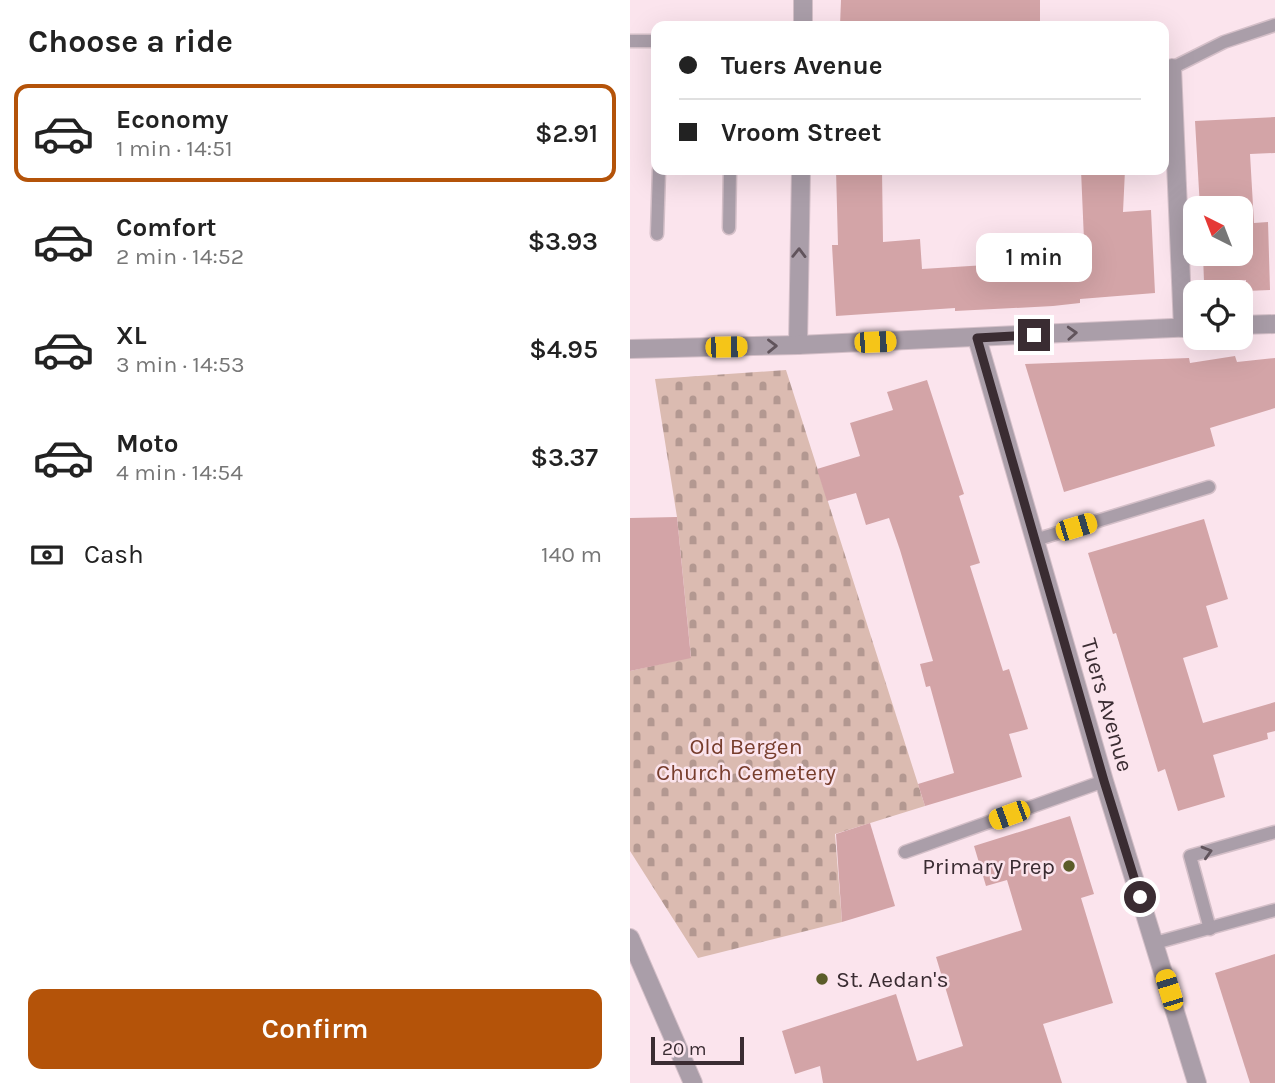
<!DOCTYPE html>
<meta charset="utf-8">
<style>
body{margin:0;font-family:Karla,sans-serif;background:#f2f2f2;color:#222;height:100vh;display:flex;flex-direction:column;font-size:26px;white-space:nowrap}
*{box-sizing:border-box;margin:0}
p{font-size:23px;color:#767676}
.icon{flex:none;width:38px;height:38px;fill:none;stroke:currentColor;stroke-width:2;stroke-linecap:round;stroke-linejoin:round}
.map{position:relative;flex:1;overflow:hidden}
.sheet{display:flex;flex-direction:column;background:#fff;width:630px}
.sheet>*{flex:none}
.hud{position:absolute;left:21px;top:21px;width:518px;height:154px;border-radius:14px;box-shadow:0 7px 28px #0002;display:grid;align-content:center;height:154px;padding:0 28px;background:#fff}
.needle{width:46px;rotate:318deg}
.buttons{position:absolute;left:553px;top:196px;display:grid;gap:14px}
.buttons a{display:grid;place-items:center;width:70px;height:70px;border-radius:14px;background:#fff;box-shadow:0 7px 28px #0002;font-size:35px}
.scale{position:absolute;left:21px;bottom:18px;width:93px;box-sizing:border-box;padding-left:7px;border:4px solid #3a2c32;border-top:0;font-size:19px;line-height:24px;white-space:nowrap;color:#3a2c32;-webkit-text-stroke:5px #fbe4ed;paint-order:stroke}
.end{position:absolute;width:32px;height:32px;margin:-16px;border:9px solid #3a2c32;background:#fff;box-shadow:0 0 0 4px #fff}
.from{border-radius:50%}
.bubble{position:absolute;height:49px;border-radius:14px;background:#fff;box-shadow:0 7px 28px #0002;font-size:23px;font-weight:600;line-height:49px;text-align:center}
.car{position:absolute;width:21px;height:42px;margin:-21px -10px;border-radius:9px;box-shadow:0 0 5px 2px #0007;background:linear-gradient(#f5c518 24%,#345 0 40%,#f5c518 0 76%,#345 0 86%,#f5c518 0)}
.hud b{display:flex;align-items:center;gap:24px;height:66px;font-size:26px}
.hud b+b{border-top:2px solid #e0e0e0}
.hud i{width:18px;height:18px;background:#222}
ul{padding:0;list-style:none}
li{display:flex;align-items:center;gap:21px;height:98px;margin:0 14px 10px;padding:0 14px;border:4px solid transparent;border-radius:14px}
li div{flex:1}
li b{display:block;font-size:26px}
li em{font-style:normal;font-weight:600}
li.active{border-color:#b45309}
li>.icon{width:63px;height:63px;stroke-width:1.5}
h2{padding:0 28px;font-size:32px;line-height:84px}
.pay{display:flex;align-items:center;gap:18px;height:77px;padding:0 28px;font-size:26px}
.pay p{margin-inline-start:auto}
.button{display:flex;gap:14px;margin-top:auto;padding:14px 28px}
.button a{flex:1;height:80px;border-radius:14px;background:#b45309;color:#fff;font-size:28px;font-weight:600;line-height:80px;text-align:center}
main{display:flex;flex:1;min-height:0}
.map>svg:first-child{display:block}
</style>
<main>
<section class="sheet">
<h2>Choose a ride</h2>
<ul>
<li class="active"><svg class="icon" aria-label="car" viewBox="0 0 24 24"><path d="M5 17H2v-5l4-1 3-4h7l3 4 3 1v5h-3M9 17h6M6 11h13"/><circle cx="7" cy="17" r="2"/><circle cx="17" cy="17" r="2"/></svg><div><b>Economy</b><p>1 min · 14:51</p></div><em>$2.91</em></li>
<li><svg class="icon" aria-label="car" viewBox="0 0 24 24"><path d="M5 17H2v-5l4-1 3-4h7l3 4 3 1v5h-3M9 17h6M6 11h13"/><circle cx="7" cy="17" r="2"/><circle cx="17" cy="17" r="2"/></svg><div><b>Comfort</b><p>2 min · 14:52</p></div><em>$3.93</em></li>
<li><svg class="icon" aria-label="car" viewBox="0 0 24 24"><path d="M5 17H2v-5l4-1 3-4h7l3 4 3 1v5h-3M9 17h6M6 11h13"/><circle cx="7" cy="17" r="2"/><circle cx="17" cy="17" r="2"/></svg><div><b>XL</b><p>3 min · 14:53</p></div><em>$4.95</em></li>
<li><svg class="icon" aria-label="car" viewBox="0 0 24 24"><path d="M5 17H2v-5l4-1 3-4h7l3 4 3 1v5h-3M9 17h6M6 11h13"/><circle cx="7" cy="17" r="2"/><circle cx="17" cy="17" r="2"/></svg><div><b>Moto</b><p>4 min · 14:54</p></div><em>$3.37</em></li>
</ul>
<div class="pay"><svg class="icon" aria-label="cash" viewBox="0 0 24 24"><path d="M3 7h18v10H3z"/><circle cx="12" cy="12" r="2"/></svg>Cash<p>140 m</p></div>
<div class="button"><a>Confirm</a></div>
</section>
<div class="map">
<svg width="645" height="1083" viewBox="0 0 645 1083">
<defs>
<pattern id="cemetery-stones" width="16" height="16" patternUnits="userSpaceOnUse" patternTransform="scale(1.75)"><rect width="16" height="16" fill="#dbbbb1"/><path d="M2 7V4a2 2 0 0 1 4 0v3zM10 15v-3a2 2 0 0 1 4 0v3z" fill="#b39891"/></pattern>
</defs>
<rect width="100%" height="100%" fill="#fbe4ed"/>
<path fill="url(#cemetery-stones)" d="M156 370 295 806 205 834 212 922 68 958 0 851V671L61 657 47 517 25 379Z"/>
<g fill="#d3a4a7">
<path d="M211 0H410V26H210Z"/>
<path d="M645 117V153L620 154 624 223 638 222 640 290 616 291V280L574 282 573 254H611V208H570L565 121Z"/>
<path d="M206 170H252L253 242 290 239 292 269 389 263 388 247 454 240 451 170H495L493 212 521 210 525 293 450 299V303L423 306 325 311V308L206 316 202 245H208Z"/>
<path d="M605 356 607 362 645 358V408L580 428 585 446 434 492 395 364 559 358 560 363Z"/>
<path d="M297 380 334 494 329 496 350 563 340 566 373 671 379 669 398 729 379 734 392 777 295 806 288 784 324 773 300 686 296 687 290 664 303 661 270 550 259 518 236 525 226 493 197 501 187 469 230 456 220 423 263 410 257 392Z"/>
<path d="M47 517 61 658 0 671V518Z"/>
<path d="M574 519 598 599 576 606 588 647 553 658 573 723 645 702V731L637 733 638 739 583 755 595 797 548 811 535 769 528 772 486 633 483 634 458 553Z"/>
<path d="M440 816 464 894 451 898 483 1003 413 1024 432 1083H193L190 1066 165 1074 152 1031 266 994 287 1061 333 1046 306 957 392 930 377 880 356 886 344 846Z"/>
<path d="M240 823 265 906 212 922 206 834Z"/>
<path d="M645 954V1083H620L585 973Z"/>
</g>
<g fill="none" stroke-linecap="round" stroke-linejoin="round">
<defs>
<g id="service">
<path d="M0 41H26"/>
<path d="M542 68 594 42 645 25"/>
<path d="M99 228 100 170"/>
<path d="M27 234 29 170"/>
<path d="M405 540 579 487"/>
<path d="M275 852 474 781"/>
<path d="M580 929 560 856 645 832"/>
<path d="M525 943 645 910"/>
</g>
<g id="minor">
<path d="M173 26V0"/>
<path d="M542 68 553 328"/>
<path d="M611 325 645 324"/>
<path d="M347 338 474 781 567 1083"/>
<path d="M168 345 171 170"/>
<path d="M0 349 168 345 565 327"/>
</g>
<path id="tertiary" d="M0 938 63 1083"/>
</defs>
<use href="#service" stroke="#d4bfc8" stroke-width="15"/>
<use href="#minor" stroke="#d4bfc8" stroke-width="20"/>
<use href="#tertiary" stroke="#d4bfc8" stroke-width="20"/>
<use href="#service" stroke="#aa9ea9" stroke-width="12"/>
<use href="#minor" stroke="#aa9ea9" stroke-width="18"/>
<use href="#tertiary" stroke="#aa9ea9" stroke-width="18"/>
</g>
<defs><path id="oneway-chevron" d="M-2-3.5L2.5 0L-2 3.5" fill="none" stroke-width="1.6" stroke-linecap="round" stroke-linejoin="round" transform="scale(1.75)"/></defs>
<g stroke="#61545c">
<use href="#oneway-chevron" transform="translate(169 253) rotate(-89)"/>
<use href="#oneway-chevron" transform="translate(442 333) rotate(-3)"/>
<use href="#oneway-chevron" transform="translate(142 346) rotate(-1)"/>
<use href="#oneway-chevron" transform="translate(577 852) rotate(-16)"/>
</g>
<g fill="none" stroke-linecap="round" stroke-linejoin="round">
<path stroke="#3a2c32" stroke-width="9" d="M404 335 347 338 474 781 510 897"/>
</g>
<g fill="#5b5c29" stroke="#fbe4ed" stroke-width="2.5">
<circle cx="439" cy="866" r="7"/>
<circle cx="192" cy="979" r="7"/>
</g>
<g text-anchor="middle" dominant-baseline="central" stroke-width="5" stroke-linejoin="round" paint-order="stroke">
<g font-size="23" fill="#3a2c32" stroke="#fbe4ed">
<text transform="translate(477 705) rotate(74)">Tuers Avenue</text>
</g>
<g font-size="23" fill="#773d2c" stroke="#fbe4ed">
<text x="116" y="746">Old Bergen<tspan x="116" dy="26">Church Cemetery</tspan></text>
</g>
<g font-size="23" fill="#3a2c32" stroke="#fbe4ed" text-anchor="end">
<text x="425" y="866">Primary Prep</text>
<text x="206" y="979" text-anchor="start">St. Aedan's</text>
</g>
</g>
</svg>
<div class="buttons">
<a><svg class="needle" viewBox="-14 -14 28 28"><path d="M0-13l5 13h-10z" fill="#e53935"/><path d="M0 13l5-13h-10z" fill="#767676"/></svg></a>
<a><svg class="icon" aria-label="locate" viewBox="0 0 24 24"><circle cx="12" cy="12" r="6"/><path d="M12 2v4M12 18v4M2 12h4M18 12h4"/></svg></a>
</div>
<div class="scale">20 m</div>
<i class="end from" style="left:510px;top:897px"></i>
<i class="end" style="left:404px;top:335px"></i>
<div class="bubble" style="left:346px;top:233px;width:116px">1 min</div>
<i class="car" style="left:245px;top:342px;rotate:88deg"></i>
<i class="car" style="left:96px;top:347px;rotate:89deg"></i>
<i class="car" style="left:446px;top:527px;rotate:73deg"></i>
<i class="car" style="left:379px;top:815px;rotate:250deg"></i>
<i class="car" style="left:539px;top:990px;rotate:343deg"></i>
<div class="hud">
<b><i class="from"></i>Tuers Avenue</b>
<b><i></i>Vroom Street</b>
</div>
</div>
</main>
